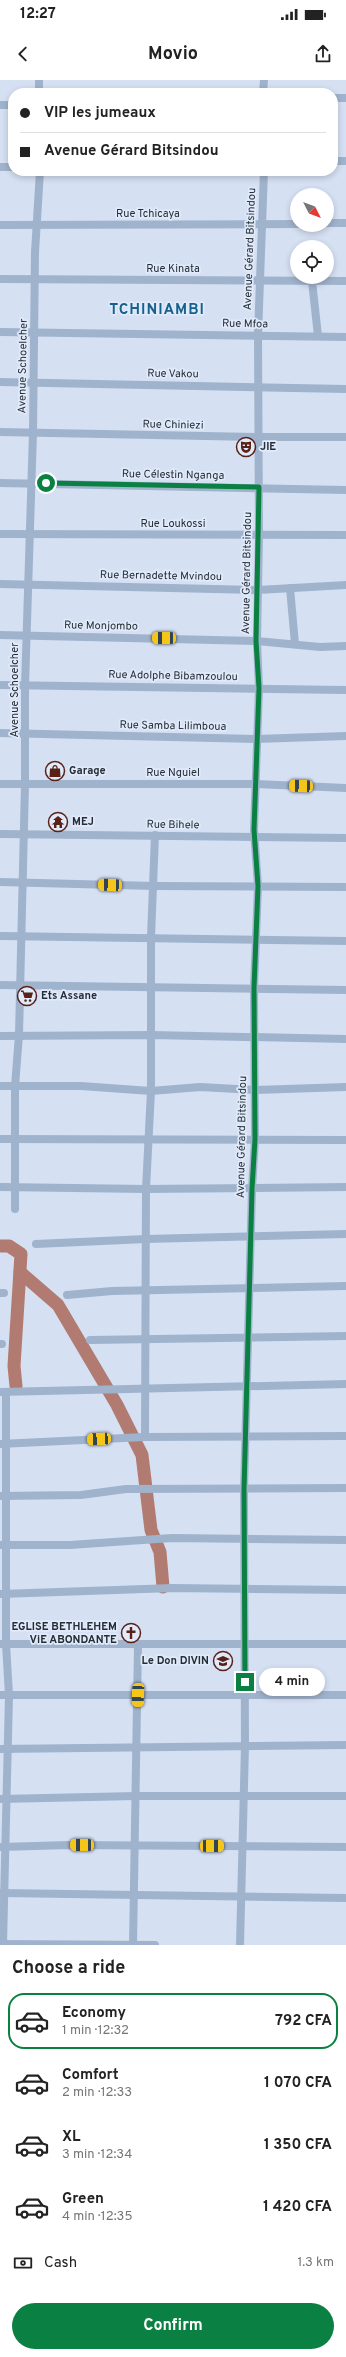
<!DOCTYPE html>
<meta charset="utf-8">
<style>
body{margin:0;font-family:Overpass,sans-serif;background:#f2f2f2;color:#222;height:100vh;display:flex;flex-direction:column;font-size:15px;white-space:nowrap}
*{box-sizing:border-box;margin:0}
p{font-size:13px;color:#767676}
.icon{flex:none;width:22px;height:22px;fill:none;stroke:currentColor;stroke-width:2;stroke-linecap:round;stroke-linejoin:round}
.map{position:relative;height:1865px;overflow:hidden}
.sheet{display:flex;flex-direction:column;background:#fff;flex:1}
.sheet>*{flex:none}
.guide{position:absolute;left:8px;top:8px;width:330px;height:88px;border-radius:16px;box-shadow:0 2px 6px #0003;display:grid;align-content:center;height:88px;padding:0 12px;background:#fff}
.needle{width:26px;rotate:132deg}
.buttons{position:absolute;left:290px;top:108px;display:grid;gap:8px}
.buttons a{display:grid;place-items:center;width:44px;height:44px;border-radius:50%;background:#fff;box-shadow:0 2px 6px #0003;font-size:20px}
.end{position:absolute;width:18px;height:18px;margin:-9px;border:5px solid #0b8043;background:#fff;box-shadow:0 0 0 2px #fff}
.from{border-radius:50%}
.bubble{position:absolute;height:28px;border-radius:14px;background:#fff;box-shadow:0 2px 6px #0003;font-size:13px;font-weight:700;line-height:28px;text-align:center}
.car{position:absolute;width:12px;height:24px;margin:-12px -6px;border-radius:5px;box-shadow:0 0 3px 1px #0007;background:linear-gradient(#f5c518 24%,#345 0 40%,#f5c518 0 76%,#345 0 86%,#f5c518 0)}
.guide b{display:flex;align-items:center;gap:14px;height:38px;font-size:15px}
.guide b+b{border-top:1px solid #e0e0e0}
.guide i{width:10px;height:10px;background:#222}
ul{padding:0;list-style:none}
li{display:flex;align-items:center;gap:12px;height:56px;margin:0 8px 6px;padding:0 4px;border:2px solid transparent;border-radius:16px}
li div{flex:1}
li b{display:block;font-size:15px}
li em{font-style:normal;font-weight:700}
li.active{border-color:#0b8043}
li>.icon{width:36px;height:36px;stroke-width:1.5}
h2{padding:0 12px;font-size:18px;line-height:48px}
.pay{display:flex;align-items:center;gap:10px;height:44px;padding:0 12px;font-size:15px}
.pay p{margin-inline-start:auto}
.cta{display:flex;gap:8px;margin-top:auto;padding:8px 12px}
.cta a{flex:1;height:46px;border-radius:24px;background:#0b8043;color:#fff;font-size:16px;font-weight:700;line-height:46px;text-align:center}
.status{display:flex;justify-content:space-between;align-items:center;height:28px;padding:0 20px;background:#fff;direction:ltr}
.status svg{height:11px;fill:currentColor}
header{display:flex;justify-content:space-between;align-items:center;height:52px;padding:0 12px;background:#fff;font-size:18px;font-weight:700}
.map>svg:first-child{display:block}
</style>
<div class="status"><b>12:27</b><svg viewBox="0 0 49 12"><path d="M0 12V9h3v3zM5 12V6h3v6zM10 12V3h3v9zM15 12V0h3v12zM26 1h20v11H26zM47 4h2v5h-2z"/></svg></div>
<header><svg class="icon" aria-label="back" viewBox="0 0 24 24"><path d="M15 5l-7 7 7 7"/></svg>Movio<svg class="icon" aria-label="share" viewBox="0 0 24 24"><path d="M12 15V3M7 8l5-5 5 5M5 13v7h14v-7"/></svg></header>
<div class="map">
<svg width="346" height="1865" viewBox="0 0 346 1865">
<rect width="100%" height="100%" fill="#d5e0f3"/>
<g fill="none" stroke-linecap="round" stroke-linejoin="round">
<g stroke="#b27b72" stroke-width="13">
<path d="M0 1166H9L21 1174 14 1286 16 1306"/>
<path d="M20 1192 58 1225 117 1325 142 1375 151 1450 160 1472 163 1507"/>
</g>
<g stroke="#a0b3cc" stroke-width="8">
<path d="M39 0V13"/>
<path d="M263 13 264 0"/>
<path d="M333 18H346"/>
<path d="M0 25H13"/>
<path d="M333 81H346"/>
<path d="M0 87H13"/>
<path d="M327 143H346"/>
<path d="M0 145 297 144"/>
<path d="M0 199 346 201"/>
<path d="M312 201 318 256"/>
<path d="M0 252 346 257"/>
<path d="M0 302 346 309"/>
<path d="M0 352 258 357H346"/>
<path d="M0 403 346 410"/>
<path d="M0 454 346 455"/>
<path d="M0 504 258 510 346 505"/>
<path d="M290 508 295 564"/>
<path d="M0 555 257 561 320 567 346 566"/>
<path d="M0 605 346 610"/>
<path d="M0 653 256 659 346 656"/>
<path d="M0 704H256L346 708"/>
<path d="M0 754 346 758"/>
<path d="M0 802 154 806 346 807"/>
<path d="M0 856 346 861"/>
<path d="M0 905 346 910"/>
<path d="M0 956 151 955 346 959"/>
<path d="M0 1006H81L151 1011 200 1007 255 1010 346 1007"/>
<path d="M0 1059 346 1060"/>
<path d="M0 1107 146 1109 346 1107"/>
<path d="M15 1129V1006L19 955 25 704V606L33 353 35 172 40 91"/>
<path d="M36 1164 146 1159 346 1154"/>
<path d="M0 1213H4"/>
<path d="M67 1215 112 1211 346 1206"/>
<path d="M90 1260 346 1256"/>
<path d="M0 1264H2"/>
<path d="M0 1312 346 1304"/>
<path d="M145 1357 146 1109 151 1011V857L155 755"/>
<path d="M0 1364 145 1357 346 1356"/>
<path d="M0 1416 81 1415 126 1409 346 1408"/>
<path d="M0 1465H70L172 1458 346 1460"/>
<path d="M1 1514 173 1508 346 1510"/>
<path d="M0 1564H346"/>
<path d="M0 1615H346"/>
<path d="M0 1669 346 1665"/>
<path d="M0 1719 136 1716H346"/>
<path d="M1 1767 69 1765 346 1767"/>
<path d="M0 1813 346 1818"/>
<path d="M0 1864 155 1865"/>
<path d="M3 1865 9 1615 6 1564V1312"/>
<path d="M133 1865 138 1565"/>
<path d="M240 1865 245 1666 244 1410 252 1109 255 1059 254 908 258 806 254 750 259 608 257 561 259 455 258 255 264 91"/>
</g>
</g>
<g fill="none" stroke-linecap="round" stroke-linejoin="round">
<path stroke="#0b8043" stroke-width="5" d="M46 403 259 407 256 561 259 608 254 750 258 806 254 908 255 1059 252 1109 244 1410 245 1602"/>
</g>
<defs>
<symbol id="theatre-ring" viewBox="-11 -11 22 22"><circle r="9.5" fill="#e1eafb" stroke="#5a2216" stroke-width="1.5"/><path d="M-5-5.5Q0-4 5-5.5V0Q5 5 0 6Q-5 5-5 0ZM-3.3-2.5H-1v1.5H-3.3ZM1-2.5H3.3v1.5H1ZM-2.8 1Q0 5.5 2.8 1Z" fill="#5a2216"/></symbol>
<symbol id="shop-ring" viewBox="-11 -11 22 22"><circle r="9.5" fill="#e1eafb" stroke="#5a2216" stroke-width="1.5"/><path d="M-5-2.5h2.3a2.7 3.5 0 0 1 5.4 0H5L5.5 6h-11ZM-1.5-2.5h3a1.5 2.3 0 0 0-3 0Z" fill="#5a2216"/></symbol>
<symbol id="temple-ring" viewBox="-11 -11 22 22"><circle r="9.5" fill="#e1eafb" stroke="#5a2216" stroke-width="1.5"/><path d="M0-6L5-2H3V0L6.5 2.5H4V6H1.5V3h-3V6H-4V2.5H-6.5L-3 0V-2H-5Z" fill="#5a2216"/></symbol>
<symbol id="supermarket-ring" viewBox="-11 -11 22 22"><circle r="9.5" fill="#e1eafb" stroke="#5a2216" stroke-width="1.5"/><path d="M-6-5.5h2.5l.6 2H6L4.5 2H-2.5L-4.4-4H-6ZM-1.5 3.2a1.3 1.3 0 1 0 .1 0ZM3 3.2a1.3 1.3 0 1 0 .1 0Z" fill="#5a2216"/></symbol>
<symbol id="church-ring" viewBox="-11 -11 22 22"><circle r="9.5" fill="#e1eafb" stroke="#5a2216" stroke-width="1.5"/><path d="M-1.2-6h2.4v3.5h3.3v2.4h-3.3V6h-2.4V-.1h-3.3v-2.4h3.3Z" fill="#5a2216"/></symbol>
<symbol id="school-ring" viewBox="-11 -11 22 22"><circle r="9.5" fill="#e1eafb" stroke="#5a2216" stroke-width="1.5"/><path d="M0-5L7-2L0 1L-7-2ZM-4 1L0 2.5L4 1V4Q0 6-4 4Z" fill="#5a2216"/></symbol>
</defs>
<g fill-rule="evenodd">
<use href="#theatre-ring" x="235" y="356" width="22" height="22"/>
<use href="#shop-ring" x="44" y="680" width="22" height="22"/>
<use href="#temple-ring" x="47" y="731" width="22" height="22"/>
<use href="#supermarket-ring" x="16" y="905" width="22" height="22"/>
<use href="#church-ring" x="120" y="1542" width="22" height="22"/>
<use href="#school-ring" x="212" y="1570" width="22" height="22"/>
</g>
<g text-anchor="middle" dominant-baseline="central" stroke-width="3.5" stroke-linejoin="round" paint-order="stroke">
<g font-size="11" fill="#242e35" stroke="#e1eafb">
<text x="148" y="134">Rue Tchicaya</text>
<text transform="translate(250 169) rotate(-88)">Avenue Gérard Bitsindou</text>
<text x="173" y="189">Rue Kinata</text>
<text transform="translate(245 244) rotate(1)">Rue Mfoa</text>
<text transform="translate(23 286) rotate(-89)">Avenue Schoelcher</text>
<text transform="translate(173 294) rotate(1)">Rue Vakou</text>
<text transform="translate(173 345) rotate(1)">Rue Chiniezi</text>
<text transform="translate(173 395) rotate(1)">Rue Célestin Nganga</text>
<text x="173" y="444">Rue Loukossi</text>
<text transform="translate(247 493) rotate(-89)">Avenue Gérard Bitsindou</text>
<text transform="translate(161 496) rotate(1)">Rue Bernadette Mvindou</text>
<text transform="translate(101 546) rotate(1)">Rue Monjombo</text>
<text transform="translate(173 596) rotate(1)">Rue Adolphe Bibamzoulou</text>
<text transform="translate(15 610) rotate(-90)">Avenue Schoelcher</text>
<text transform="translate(173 646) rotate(1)">Rue Samba Lilimboua</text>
<text x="173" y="693">Rue Nguiel</text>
<text transform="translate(173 745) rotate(1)">Rue Bihele</text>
<text transform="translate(242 1057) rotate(-89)">Avenue Gérard Bitsindou</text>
</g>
<g font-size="11" font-weight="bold" fill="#242e35" stroke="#e1eafb" text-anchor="start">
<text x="260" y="367">JIE</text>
<text x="69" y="691">Garage</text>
<text x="72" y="742">MEJ</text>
<text x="41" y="916">Ets Assane</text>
<text x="117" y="1547" text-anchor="end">EGLISE BETHLEHEM<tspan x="117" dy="13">ViE ABONDANTE</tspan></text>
<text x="209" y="1581" text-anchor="end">Le Don DIVIN</text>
</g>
<g font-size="15" font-weight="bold" letter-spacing="1" fill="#16628b" stroke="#e1eafb">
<text x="157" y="230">TCHINIAMBI</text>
</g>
</g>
</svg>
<div class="buttons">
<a><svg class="needle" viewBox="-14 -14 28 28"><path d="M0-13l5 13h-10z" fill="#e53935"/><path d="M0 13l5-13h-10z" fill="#767676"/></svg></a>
<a><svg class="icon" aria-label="locate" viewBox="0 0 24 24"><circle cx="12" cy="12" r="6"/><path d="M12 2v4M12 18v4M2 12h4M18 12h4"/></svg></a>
</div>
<i class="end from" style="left:46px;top:403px"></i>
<i class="end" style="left:245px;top:1602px"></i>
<div class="bubble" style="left:259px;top:1588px;width:66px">4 min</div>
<i class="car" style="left:164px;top:558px;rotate:271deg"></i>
<i class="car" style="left:301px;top:706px;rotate:272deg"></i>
<i class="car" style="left:110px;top:805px;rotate:272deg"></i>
<i class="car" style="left:99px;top:1359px;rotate:267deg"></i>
<i class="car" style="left:138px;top:1615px;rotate:182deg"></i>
<i class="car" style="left:82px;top:1765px;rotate:271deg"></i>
<i class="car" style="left:212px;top:1766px;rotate:90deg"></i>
<div class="guide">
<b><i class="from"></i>VIP les jumeaux</b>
<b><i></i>Avenue Gérard Bitsindou</b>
</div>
</div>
<section class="sheet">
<h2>Choose a ride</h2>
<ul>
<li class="active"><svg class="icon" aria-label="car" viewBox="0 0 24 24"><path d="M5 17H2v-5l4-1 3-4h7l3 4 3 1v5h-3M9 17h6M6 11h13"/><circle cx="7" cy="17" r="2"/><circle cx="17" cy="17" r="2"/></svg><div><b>Economy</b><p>1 min · 12:32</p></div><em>792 CFA</em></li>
<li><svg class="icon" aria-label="car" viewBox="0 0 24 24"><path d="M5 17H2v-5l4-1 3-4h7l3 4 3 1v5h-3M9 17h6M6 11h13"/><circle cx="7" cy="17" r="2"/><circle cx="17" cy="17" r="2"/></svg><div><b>Comfort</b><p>2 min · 12:33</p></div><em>1 070 CFA</em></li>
<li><svg class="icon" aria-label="car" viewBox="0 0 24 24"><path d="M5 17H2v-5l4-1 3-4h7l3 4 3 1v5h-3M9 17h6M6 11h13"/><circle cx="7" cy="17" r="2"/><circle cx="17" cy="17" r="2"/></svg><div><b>XL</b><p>3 min · 12:34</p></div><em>1 350 CFA</em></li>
<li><svg class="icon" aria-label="car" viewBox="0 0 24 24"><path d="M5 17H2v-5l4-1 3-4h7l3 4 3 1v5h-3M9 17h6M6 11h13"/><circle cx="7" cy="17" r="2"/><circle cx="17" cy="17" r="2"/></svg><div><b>Green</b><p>4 min · 12:35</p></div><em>1 420 CFA</em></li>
</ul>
<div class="pay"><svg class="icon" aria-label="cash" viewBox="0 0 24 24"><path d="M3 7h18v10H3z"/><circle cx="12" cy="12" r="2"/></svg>Cash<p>1.3 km</p></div>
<div class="cta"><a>Confirm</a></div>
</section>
